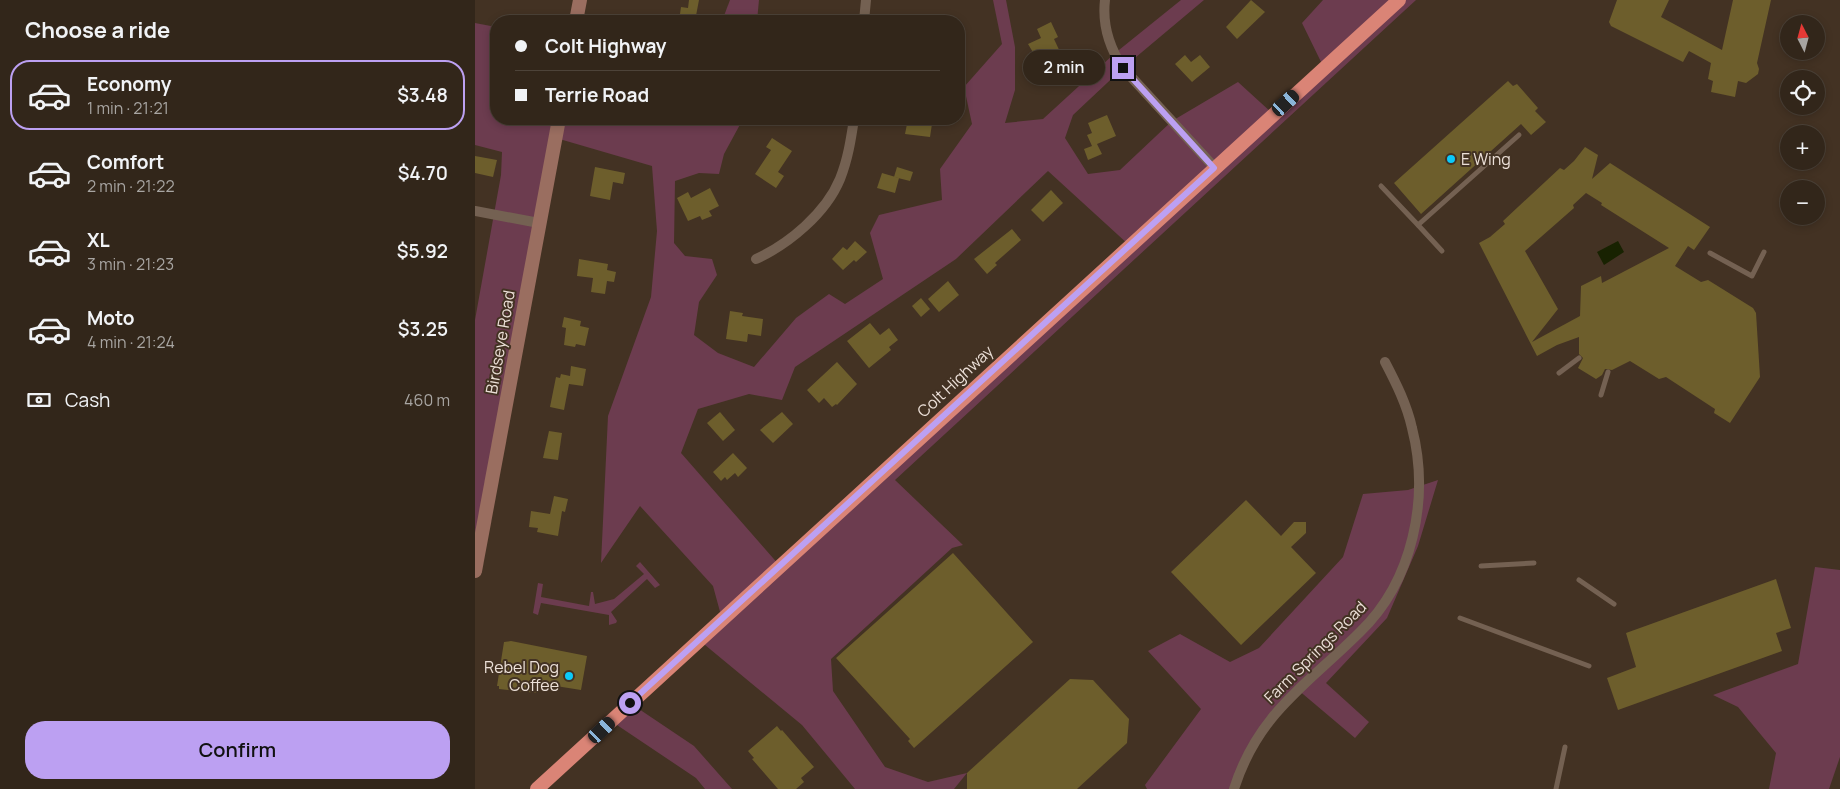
<!DOCTYPE html>
<meta charset="utf-8">
<style>
body{margin:0;font-family:Manrope,sans-serif;background:#3a2e23;color:#f1f3f6;height:100vh;display:flex;flex-direction:column;font-size:19px;white-space:nowrap}
*{box-sizing:border-box;margin:0}
p{font-size:16px;color:#a8a5a2}
.icon{flex:none;width:28px;height:28px;fill:none;stroke:currentColor;stroke-width:2;stroke-linecap:round;stroke-linejoin:round}
.map{position:relative;flex:1;overflow:hidden}
.side{display:flex;flex-direction:column;background:#32261a;width:475px}
.side>*{flex:none}
.hud{position:absolute;left:15px;top:15px;width:475px;height:110px;border-radius:20px;box-shadow:0 2px 8px #0003,0 0 0 1px #4d4339;display:grid;align-content:center;height:110px;padding:0 25px;background:#32261a}
.needle{width:32px;rotate:354deg}
.controls{position:absolute;left:1305px;top:15px;display:grid;gap:10px}
.controls a{display:grid;place-items:center;width:45px;height:45px;border-radius:50%;background:#32261a;box-shadow:0 2px 8px #0003,0 0 0 1px #4d4339;font-size:25px}
.end{position:absolute;width:22px;height:22px;margin:-11px;border:6px solid #bca0f2;background:#111;box-shadow:0 0 0 2px #111}
.from{border-radius:50%}
.bubble{position:absolute;height:35px;border-radius:18px;background:#32261a;box-shadow:0 2px 8px #0003,0 0 0 1px #4d4339;font-size:16px;font-weight:600;line-height:35px;text-align:center}
.car{position:absolute;width:15px;height:30px;margin:-15px -8px;border-radius:6px;box-shadow:0 0 4px 1px #0007;background:linear-gradient(#222 24%,#8ab4d8 0 40%,#222 0 76%,#8ab4d8 0 86%,#222 0)}
.hud b{display:flex;align-items:center;gap:18px;height:48px;font-size:19px}
.hud b+b{border-top:1px solid #4d4339}
.hud i{width:12px;height:12px;background:#f1f3f6}
ul{padding:0;list-style:none}
li{display:flex;align-items:center;gap:15px;height:70px;margin:0 10px 8px;padding:0 15px;border:2px solid transparent;border-radius:20px}
li div{flex:1}
li b{display:block;font-size:19px}
li em{font-style:normal;font-weight:600}
li.selected{border-color:#bca0f2}
li>.icon{width:45px;height:45px;stroke-width:1.5}
h2{padding:0 25px;font-size:22px;line-height:60px}
.pay{display:flex;align-items:center;gap:12px;height:55px;padding:0 25px;font-size:19px}
.pay p{margin-inline-start:auto}
.button{display:flex;gap:10px;margin-top:auto;padding:10px 25px}
.button a{flex:1;height:58px;border-radius:20px;background:#bca0f2;color:#111;font-size:20px;font-weight:600;line-height:58px;text-align:center}
main{display:flex;flex:1;min-height:0}
.map>svg:first-child{display:block}
</style>
<main>
<section class="side">
<h2>Choose a ride</h2>
<ul>
<li class="selected"><svg class="icon" aria-label="car" viewBox="0 0 24 24"><path d="M5 17H2v-5l4-1 3-4h7l3 4 3 1v5h-3M9 17h6M6 11h13"/><circle cx="7" cy="17" r="2"/><circle cx="17" cy="17" r="2"/></svg><div><b>Economy</b><p>1 min · 21:21</p></div><em>$3.48</em></li>
<li><svg class="icon" aria-label="car" viewBox="0 0 24 24"><path d="M5 17H2v-5l4-1 3-4h7l3 4 3 1v5h-3M9 17h6M6 11h13"/><circle cx="7" cy="17" r="2"/><circle cx="17" cy="17" r="2"/></svg><div><b>Comfort</b><p>2 min · 21:22</p></div><em>$4.70</em></li>
<li><svg class="icon" aria-label="car" viewBox="0 0 24 24"><path d="M5 17H2v-5l4-1 3-4h7l3 4 3 1v5h-3M9 17h6M6 11h13"/><circle cx="7" cy="17" r="2"/><circle cx="17" cy="17" r="2"/></svg><div><b>XL</b><p>3 min · 21:23</p></div><em>$5.92</em></li>
<li><svg class="icon" aria-label="car" viewBox="0 0 24 24"><path d="M5 17H2v-5l4-1 3-4h7l3 4 3 1v5h-3M9 17h6M6 11h13"/><circle cx="7" cy="17" r="2"/><circle cx="17" cy="17" r="2"/></svg><div><b>Moto</b><p>4 min · 21:24</p></div><em>$3.25</em></li>
</ul>
<div class="pay"><svg class="icon" aria-label="cash" viewBox="0 0 24 24"><path d="M3 7h18v10H3z"/><circle cx="12" cy="12" r="2"/></svg>Cash<p>460 m</p></div>
<div class="button"><a>Confirm</a></div>
</section>
<div class="map">
<svg width="1365" height="789" viewBox="0 0 1365 789">
<rect width="100%" height="100%" fill="#433223"/>
<g fill="#6c3c4f" fill-rule="evenodd">
<path d="M255 0H284L282 21H247Z"/>
<path d="M518 0H531L540 47V90L530 123 568 119 639 54 706 0H729L648 68 598 115 590 138 613 174 645 170 697 121 763 82 798 114 849 68 827 23 848 0H941L420 480 488 545 477 548 356 659 358 691 410 767 453 782 492 773 479 789H380L327 725 224 640 247 619 238 586 165 506 126 563 133 416 176 297 182 231 177 166 81 138 0 571V320L26 175 27 152 0 145V23L21 27V119H268L249 154 244 174 224 173 200 181 199 243 210 256 237 259 242 275 224 302 219 335 243 353 279 367 321 318 354 294 370 304 408 279 395 233 404 215 467 200 465 169 497 124 489 87 527 44ZM573 171 654 245 305 566 206 453 223 409 274 394 307 400 320 367 481 259Z"/>
<path d="M963 480 943 546 912 618 851 683 894 722 880 738 822 689 806 704 759 789H672L670 785 726 709 673 651 705 634 755 662 784 648 868 557 888 494 933 490Z"/>
<path d="M165 562 185 585 180 588 172 579 136 612 142 621 141 623 134 625V615L66 603 63 615 58 613 63 583 68 584 66 597 114 606 116 592H118L120 604 139 599 169 574 161 566Z"/>
<path d="M1340 567 1365 570V757L1354 789H1294L1301 753 1263 707 1238 695 1323 664Z"/>
<path d="M155 703 219 746 257 789H230L221 778 136 721Z"/>
</g>
<path fill="#182201" d="M1143 241 1149 252 1129 265 1122 252Z"/>
<g fill="#6d5e2c" fill-rule="evenodd">
<path d="M214 0H224L220 21H204L206 7 213 8Z"/>
<path d="M776 0 790 12 762 39 751 27Z"/>
<path d="M1142 0H1194L1186 17 1247 50 1258 0H1296L1282 63 1284 69 1283 74 1271 83 1263 81 1260 97 1236 92 1238 81 1233 79 1236 63 1214 51 1208 62 1136 26 1134 22Z"/>
<path d="M576 22 583 37 579 39 594 71 578 79 564 51 559 54 553 44 566 38 562 29Z"/>
<path d="M710 55 716 62 725 55 735 67 717 82 700 64Z"/>
<path d="M1033 81 1038 86 1042 84 1063 108 1060 111 1071 122 1056 135 1046 124 946 214 919 183Z"/>
<path d="M632 115 641 136 622 144 627 154 613 160 609 149 617 146 612 135 617 133 613 123Z"/>
<path d="M433 119H452L451 123 457 124 455 137 430 134Z"/>
<path d="M297 138 317 151 303 172 309 176 301 188 280 174 296 150 291 147Z"/>
<path d="M1110 147 1123 155 1117 179 1135 163 1235 227 1219 250 1213 246 1200 266 1226 282 1233 280 1278 308 1281 313 1285 377 1255 423 1239 413 1240 409 1191 377 1184 379 1155 361 1137 370 1130 369 1127 375 1121 379 1103 368 1108 358 1104 354V337L1082 345 1062 356 1004 243 1015 237 1030 224 1028 221 1085 168 1089 170 1099 161ZM1111 193 1127 203 1126 205 1194 248 1127 283 1126 276 1106 286 1105 316 1057 342 1083 309 1050 251 1099 208 1098 205Z"/>
<path d="M0 156 22 160 18 177 0 173Z"/>
<path d="M120 167 150 173 148 184 138 182 135 200 115 196Z"/>
<path d="M422 167 438 172 435 181 419 177Z"/>
<path d="M407 173 424 178 420 193 402 188Z"/>
<path d="M235 188 244 206 234 211 237 216 227 220 225 216 213 221 202 198 213 192 216 198Z"/>
<path d="M576 190 588 203 568 222 556 210Z"/>
<path d="M537 229 546 240 520 263 522 265 512 274 499 259Z"/>
<path d="M380 241 392 252 381 262 379 260 368 270 357 259 368 247 372 250Z"/>
<path d="M104 259 133 264 132 270 141 272 139 282 132 281 130 294 116 292 118 278 102 276Z"/>
<path d="M473 281 484 295 464 312 453 299Z"/>
<path d="M446 298 455 309 446 317 437 306Z"/>
<path d="M255 311 268 313 267 316 288 319 286 336 273 334 272 342 251 339Z"/>
<path d="M89 317 106 321 105 326 114 328 110 346 101 344 100 347 89 345 91 328 87 327Z"/>
<path d="M395 323 405 335 414 328 423 340 414 347 416 350 394 368 372 341Z"/>
<path d="M362 362 382 384 362 405 361 404 357 407 349 398 344 403 332 390Z"/>
<path d="M96 366 111 369 108 386 94 384 89 410 75 407 81 377 85 378 86 374 95 376Z"/>
<path d="M245 412 260 430 248 441 232 423Z"/>
<path d="M307 412 318 424 298 443 285 430Z"/>
<path d="M74 431 87 433 83 460 68 458Z"/>
<path d="M258 453 272 468 263 477 260 473 252 480 250 477 246 481 238 472Z"/>
<path d="M79 496 93 499 90 512 87 511 83 536 62 532 63 528 54 527 56 511 75 514Z"/>
<path d="M771 500 806 536 819 522H831V533L816 547 841 573 766 645 696 572Z"/>
<path d="M478 553 558 642 439 748 433 741 435 739 361 658Z"/>
<path d="M1301 579 1316 628 1301 633 1307 651 1143 710 1132 678 1161 667 1151 633Z"/>
<path d="M36 641 112 656 106 690 81 686V691L64 688 63 693 24 689V686H22L29 642Z"/>
<path d="M595 679 618 680 654 719 652 743 602 789H492V773Z"/>
<path d="M302 726 306 731 307 730 339 767 326 778 329 782 321 789H303L277 759 279 758 273 751Z"/>
</g>
<g fill="none" stroke-linecap="round" stroke-linejoin="round">
<g stroke="#746152" stroke-width="5">
<path d="M906 186 943 225"/>
<path d="M967 251 943 225 1044 135"/>
<path d="M1235 253 1277 276 1289 252"/>
<path d="M1084 373 1104 358"/>
<path d="M1126 395 1133 372"/>
<path d="M1006 566 1059 563"/>
<path d="M1104 580 1139 604"/>
<path d="M985 618 1114 666"/>
<path d="M1081 789 1090 747"/>
</g>
<g stroke="#746152" stroke-width="10">
<path d="M630 0C627 26 634 47 648 68L739 167"/>
<path d="M389 21 391 0"/>
<path d="M0 211 64 223"/>
<path d="M281 259C314 244 351 213 365 179 373 159 376 139 379 119"/>
<path d="M759 789C783 713 832 685 885 632 938 581 955 498 937 428 932 405 921 383 910 362"/>
</g>
<g stroke="#9a6e60" stroke-width="14">
<path d="M101 21 105 0"/>
<path d="M0 571 84 119"/>
</g>
<path stroke="#da8476" stroke-width="14" d="M62 789 924 0"/>
</g>
<g fill="none" stroke-linecap="round" stroke-linejoin="round">
<path stroke="#bca0f2" stroke-width="6" d="M155 703 739 168 648 68"/>
</g>
<g fill="#0bcafa" stroke="#433223" stroke-width="2">
<circle cx="976" cy="159" r="5"/>
<circle cx="94" cy="676" r="5"/>
</g>
<g text-anchor="middle" dominant-baseline="central" stroke-width="4" stroke-linejoin="round" paint-order="stroke">
<g font-size="16" fill="#ece0d8" stroke="#433223" text-anchor="start">
<text x="986" y="159">E Wing</text>
<text x="84" y="667" text-anchor="end">Rebel Dog<tspan x="84" dy="18">Coffee</tspan></text>
</g>
<g font-size="16" fill="#ece0d8" stroke="#433223">
<text transform="translate(25 342) rotate(-80)">Birdseye Road</text>
<text transform="translate(480 381) rotate(-43)">Colt Highway</text>
<text transform="translate(840 652) rotate(-45)">Farm Springs Road</text>
</g>
</g>
</svg>
<div class="controls">
<a><svg class="needle" viewBox="-14 -14 28 28"><path d="M0-13l5 13h-10z" fill="#e53935"/><path d="M0 13l5-13h-10z" fill="#a8a5a2"/></svg></a>
<a><svg class="icon" aria-label="locate" viewBox="0 0 24 24"><circle cx="12" cy="12" r="6"/><path d="M12 2v4M12 18v4M2 12h4M18 12h4"/></svg></a>
<a>+</a>
<a>−</a>
</div>
<i class="end from" style="left:155px;top:703px"></i>
<i class="end" style="left:648px;top:68px"></i>
<div class="bubble" style="left:548px;top:50px;width:82px">2 min</div>
<i class="car" style="left:811px;top:103px;rotate:48deg"></i>
<i class="car" style="left:127px;top:730px;rotate:47deg"></i>
<div class="hud">
<b><i class="from"></i>Colt Highway</b>
<b><i></i>Terrie Road</b>
</div>
</div>
</main>
